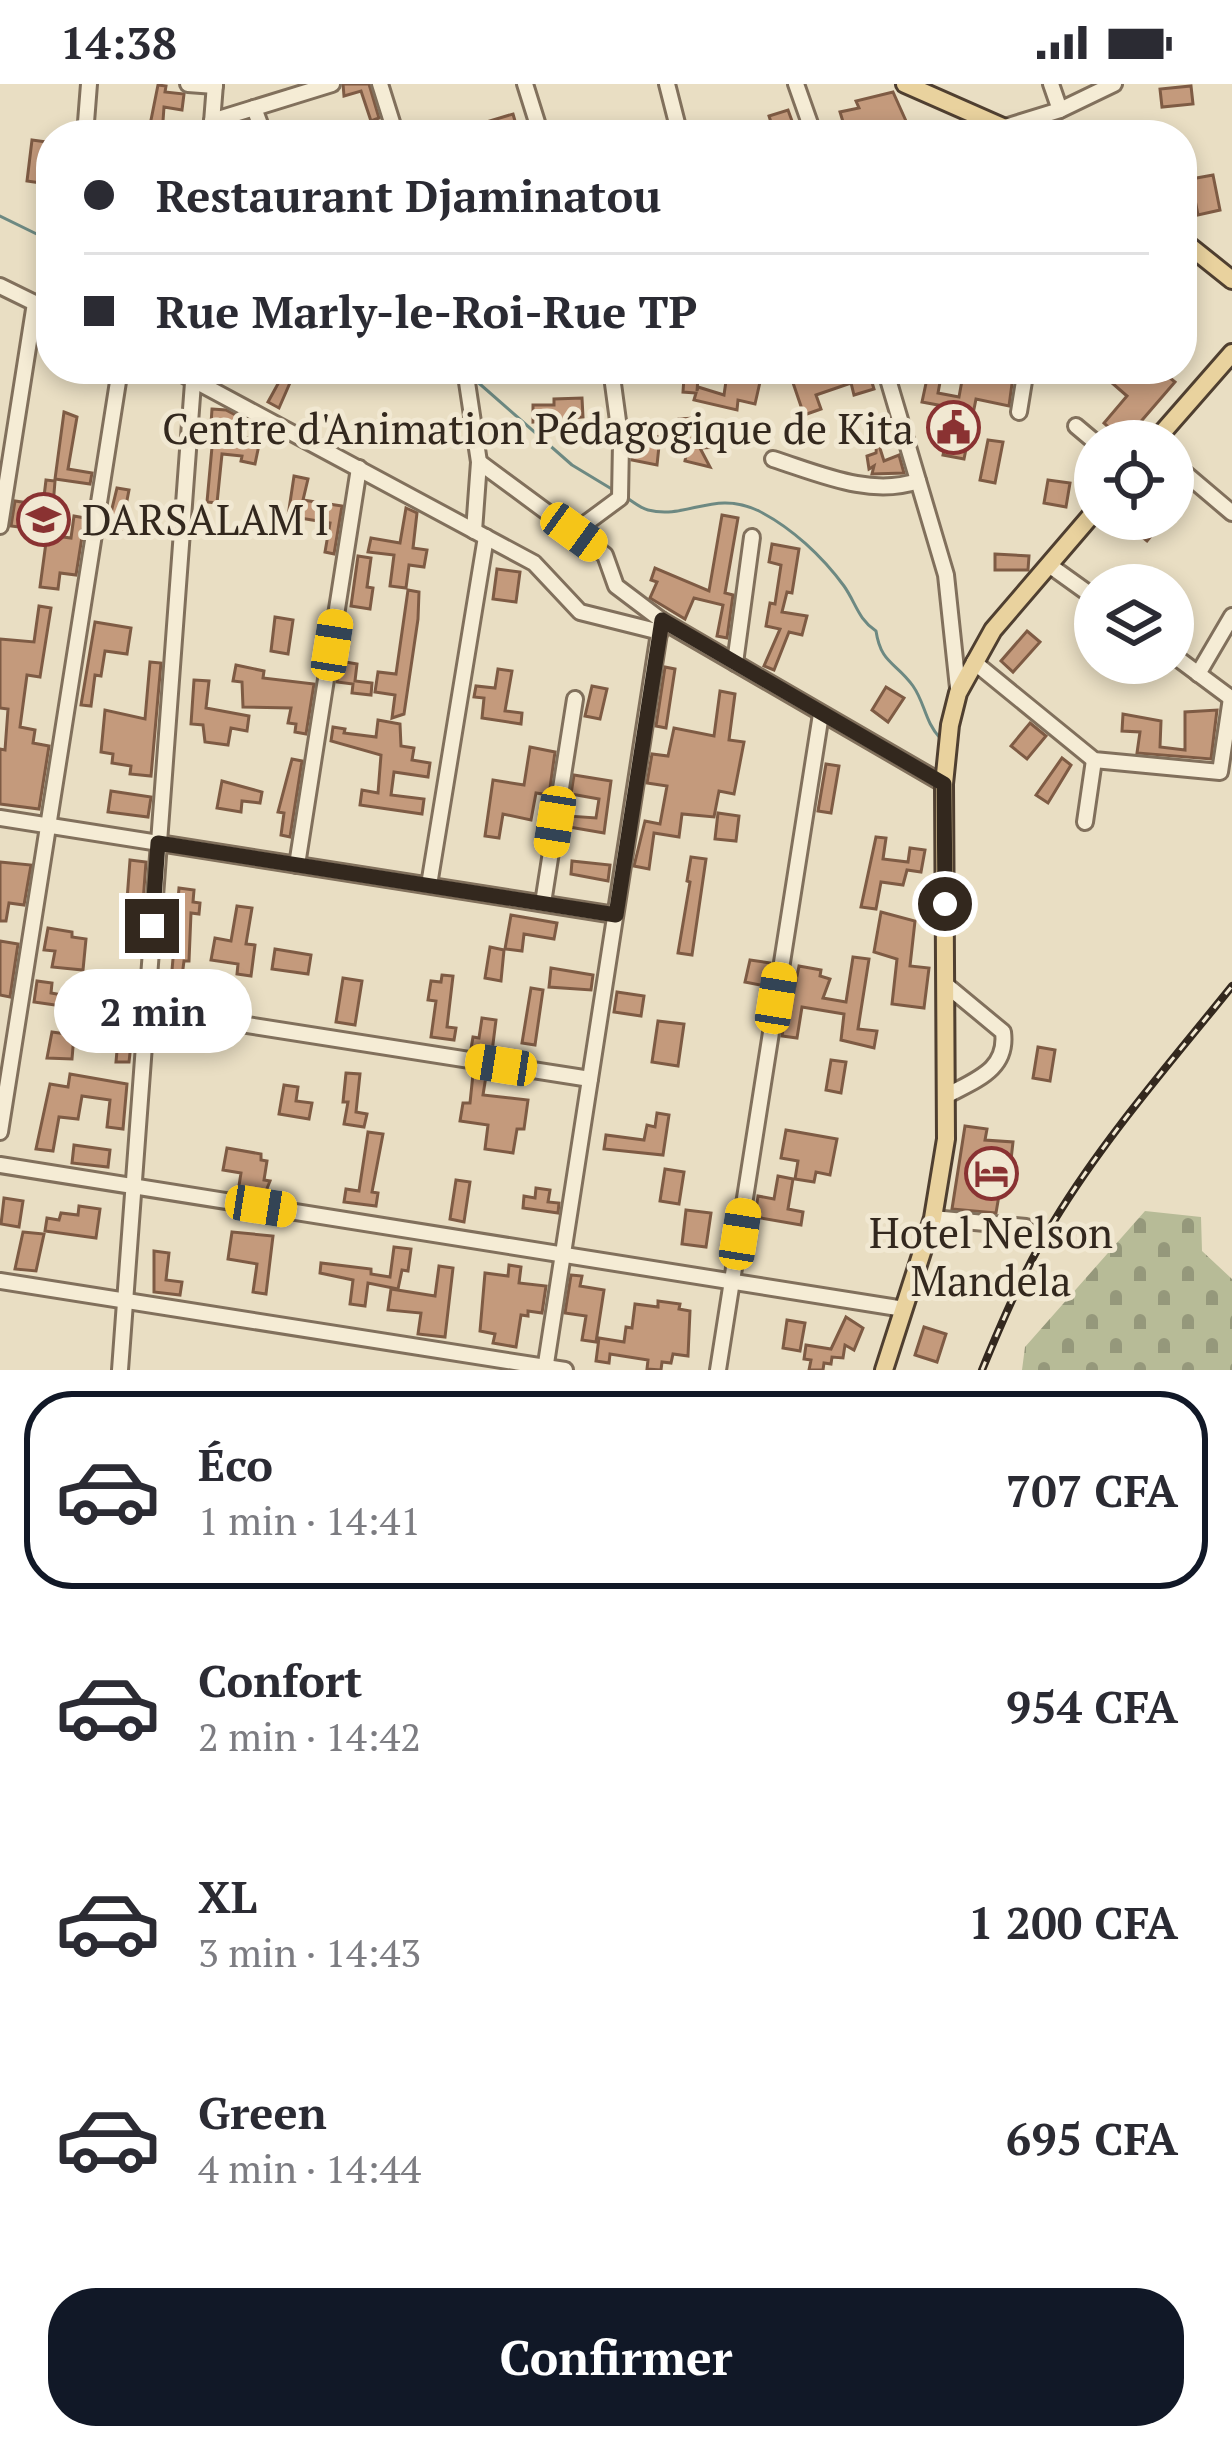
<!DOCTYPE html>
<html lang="fr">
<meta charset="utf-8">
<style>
body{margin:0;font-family:"PT Serif",serif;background:#f7f7f7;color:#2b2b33;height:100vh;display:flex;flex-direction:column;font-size:45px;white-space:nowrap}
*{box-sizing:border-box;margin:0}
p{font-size:39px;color:#7c7c81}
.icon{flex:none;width:66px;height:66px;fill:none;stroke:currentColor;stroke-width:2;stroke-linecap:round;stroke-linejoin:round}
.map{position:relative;height:1286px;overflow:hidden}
.sheet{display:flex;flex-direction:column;background:#fff;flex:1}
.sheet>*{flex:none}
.hud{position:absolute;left:36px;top:36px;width:1161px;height:264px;border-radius:48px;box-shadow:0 6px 18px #0003;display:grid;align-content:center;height:264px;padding:0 48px;background:#fff}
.tools{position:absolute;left:1074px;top:336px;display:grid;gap:24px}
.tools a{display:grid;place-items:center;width:120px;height:120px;border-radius:50%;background:#fff;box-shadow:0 6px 18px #0003;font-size:60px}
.end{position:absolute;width:54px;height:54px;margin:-27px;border:15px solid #33281e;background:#fff;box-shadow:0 0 0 6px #fff}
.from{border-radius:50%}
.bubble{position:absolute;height:84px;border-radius:42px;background:#fff;box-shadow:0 6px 18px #0003;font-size:39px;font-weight:700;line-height:84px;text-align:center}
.car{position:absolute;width:36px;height:72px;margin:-36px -18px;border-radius:15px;box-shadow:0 0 9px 3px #0007;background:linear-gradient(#f5c518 24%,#345 0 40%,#f5c518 0 76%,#345 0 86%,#f5c518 0)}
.hud b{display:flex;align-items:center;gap:42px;height:114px;font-size:45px}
.hud b+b{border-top:3px solid #e1e1e2}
.hud i{width:30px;height:30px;background:#2b2b33}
ul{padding:21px 0 0;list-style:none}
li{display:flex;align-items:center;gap:36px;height:198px;margin:0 24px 18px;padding:0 24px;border:6px solid transparent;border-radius:48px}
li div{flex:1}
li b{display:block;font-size:45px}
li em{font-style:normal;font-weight:700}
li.active{border-color:#111827}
li>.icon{width:108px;height:108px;stroke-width:1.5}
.primary-button{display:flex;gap:24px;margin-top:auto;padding:24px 48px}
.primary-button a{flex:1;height:138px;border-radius:48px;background:#111827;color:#fff;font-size:48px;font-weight:700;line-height:138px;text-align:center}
.status{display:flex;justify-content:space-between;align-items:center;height:84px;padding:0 60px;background:#fff;direction:ltr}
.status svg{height:33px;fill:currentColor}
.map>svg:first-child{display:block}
</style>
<div class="status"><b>14:38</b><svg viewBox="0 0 49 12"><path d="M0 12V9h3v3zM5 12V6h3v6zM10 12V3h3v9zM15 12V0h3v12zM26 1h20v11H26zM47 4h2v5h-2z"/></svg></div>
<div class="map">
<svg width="1232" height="1286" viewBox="0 0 1232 1286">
<defs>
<pattern id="cemetery-stones" width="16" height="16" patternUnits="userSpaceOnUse" patternTransform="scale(3)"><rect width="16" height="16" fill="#b7bb97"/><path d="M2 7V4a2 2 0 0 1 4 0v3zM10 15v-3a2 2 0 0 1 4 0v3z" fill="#95987b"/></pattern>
</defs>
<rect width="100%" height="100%" fill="#e9dec3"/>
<path fill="url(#cemetery-stones)" d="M1145 1127 1201 1133 1202 1167 1232 1195V1286H1022L1025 1263Z"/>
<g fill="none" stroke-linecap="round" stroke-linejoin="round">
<g stroke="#6d8982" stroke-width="3">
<path d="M0 132 51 157"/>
<path d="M473 294 572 381 615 407"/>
<path d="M624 412C631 416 640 424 648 426 687 436 714 405 759 427 792 444 822 472 844 502 856 519 858 535 876 547 881 580 896 578 913 602 925 619 925 638 940 654"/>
</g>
</g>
<g fill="#c49a7c" stroke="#7e5b44" stroke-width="3">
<path d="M343 0H369L379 34 371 37 361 7 344 12Z"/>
<path d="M158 1 166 2 165 8 184 10 182 26 164 23 162 51H148Z"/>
<path d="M1191 2 1193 20 1162 23 1160 5Z"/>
<path d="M893 8 906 37 902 39 906 51H847L840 28 859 24 856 17Z"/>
<path d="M788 26 796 48 775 51 769 32Z"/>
<path d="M513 30 519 51H487L483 39Z"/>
<path d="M32 56 47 58 41 99 27 97Z"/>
<path d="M1213 91 1220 126 1198 131 1191 95Z"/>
<path d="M279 285H296L279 324 268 318 279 298 274 294Z"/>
<path d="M817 285H842L844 291 868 285 874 305 854 311 851 299 816 311 821 325 804 331 791 293Z"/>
<path d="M997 285H1014L1009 322 976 315 964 375 943 371 954 324 922 318 928 290 941 293 938 309 959 313 963 291 995 297Z"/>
<path d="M1096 285H1159L1175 298 1124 357 1104 339 1127 312Z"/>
<path d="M684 293 698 294 697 307 698 303 724 311 726 297 760 298 755 320 738 316 737 326 694 316 696 309 683 308Z"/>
<path d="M582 314 583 333 533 338V321H554V315Z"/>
<path d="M212 325 226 326 245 336 235 352 260 356 255 380 241 377 242 372 222 370 217 419 207 418 214 341 211 340Z"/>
<path d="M64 328 77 333 68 385 92 389 90 400 55 395Z"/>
<path d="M694 334 695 353 718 351 719 363 700 364 710 383 685 377 688 362 679 361V335Z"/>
<path d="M649 351 660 353 657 381 632 376V363L647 366Z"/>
<path d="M877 355 884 377 899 371 904 389 872 390 874 382 869 385 867 372 876 369Z"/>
<path d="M988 356 1003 358 995 399 980 396Z"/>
<path d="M294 392 308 395 303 416 342 422 334 470 325 468 330 439 288 432Z"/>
<path d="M46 396 55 397 51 447 11 442 15 417 43 421Z"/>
<path d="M1048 396 1070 399 1066 423 1044 419Z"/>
<path d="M117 404 129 406 121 447 107 445Z"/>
<path d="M406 424 417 429 413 464 427 466 424 483 409 481 406 504 390 502 394 471 368 468 371 454 400 459Z"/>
<path d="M722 431 738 434 725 509 733 511 727 554 717 552 723 521 694 514 685 535 650 514 657 498 651 496 655 484 709 507Z"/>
<path d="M74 432 85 434 76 491 60 489 58 505 40 503 47 451 71 454Z"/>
<path d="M1120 435H1165L1147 457Z"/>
<path d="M772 460 799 465 792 509 787 508 782 528 807 532 802 551 789 548 774 586 764 582 780 545 766 542 770 519 775 520 781 481 769 478Z"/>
<path d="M995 470 1029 472 1028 486H995Z"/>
<path d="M358 472 371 474 367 503 373 504 370 525 351 522Z"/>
<path d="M497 485 520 488 516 518 493 515Z"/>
<path d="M408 506 419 508 418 535 404 630 392 634 395 611 375 608 378 588 396 590Z"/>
<path d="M39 522 51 524 40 593 27 591 20 643 35 646 33 659 49 662 39 725 0 720V665L5 666 8 625 0 624V555L34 558Z"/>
<path d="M275 533 293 536 288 570 271 567Z"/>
<path d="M95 538 131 544 127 570 105 567 101 592 95 591 91 622 81 621Z"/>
<path d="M1027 547 1040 558 1013 588 1001 577Z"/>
<path d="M340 577 357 580 355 597 372 599 371 611 352 609 353 600 337 598Z"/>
<path d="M150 578 161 579 151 692 130 690 131 682 112 679 113 670 101 668 105 626 145 635Z"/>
<path d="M236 581 264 587 263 594 314 600 306 650 295 648 296 640 288 639 291 624 243 623 242 598 233 597Z"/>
<path d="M665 583 675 585 666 644 656 642Z"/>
<path d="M498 585 512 587 505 627 522 629 521 640 482 634 484 614 474 613 476 602 495 604Z"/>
<path d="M194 596 209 597 206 624 249 632 247 647 231 644 228 661 205 658 203 641 191 640Z"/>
<path d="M592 602 607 605 600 635 585 632Z"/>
<path d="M886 603 904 614 888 638 872 626Z"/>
<path d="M720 607 735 610 729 656 744 658 734 710 719 707 714 733 682 730 679 753 654 749 649 785 634 782 645 737 660 740 667 702 647 699 652 670 668 672 674 644 714 652Z"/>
<path d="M1217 626 1211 675 1137 669 1140 648 1122 647 1123 630 1161 637 1160 663 1185 666V628Z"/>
<path d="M378 636 400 640 401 662 414 664 412 676 430 679 428 693 394 688 391 711 424 715 422 730 360 721 362 706 378 709 381 671 331 657 333 643 345 645 344 649 376 653Z"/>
<path d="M1030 639 1046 652 1027 675 1011 662Z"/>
<path d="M530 663 555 668 549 711 536 709 531 736 503 730 499 754 485 752 493 696 524 701Z"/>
<path d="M1062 674 1071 681 1048 719 1036 711Z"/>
<path d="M292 675 302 677 290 753 281 751 284 729 278 728Z"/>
<path d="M826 680 839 682 831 729 818 727Z"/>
<path d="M574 691 611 697 604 749 569 743V732L596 734 599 715 571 710Z"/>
<path d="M222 697 262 708 260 719 242 717 241 728 217 724Z"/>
<path d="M111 707 151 713 148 733 108 728Z"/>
<path d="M718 729 739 732 736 757 715 755Z"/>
<path d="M876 753 886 754 883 775 908 778 910 764 925 766 921 788 907 786 903 801 881 798 876 825 861 823Z"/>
<path d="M691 773 706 775 692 871 678 869 690 798 687 797Z"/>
<path d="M130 776 146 778 143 818 127 816Z"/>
<path d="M572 777 610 781 608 797 571 790Z"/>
<path d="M0 778 31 781 24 821 9 819 6 837H0Z"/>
<path d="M179 804 194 806 193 818 200 819 199 830 191 829 189 877H184L181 900 171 898Z"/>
<path d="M237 822 252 824 246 860 255 861 251 892 237 890 238 880 211 876 215 854 231 857Z"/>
<path d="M881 828 915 837 910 882 929 884 924 924 892 920 897 875 874 868Z"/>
<path d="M511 831 557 839 554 855 524 850 522 867 505 865Z"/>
<path d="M48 844 72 848V853L86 855 83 886 52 883 55 867 44 866Z"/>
<path d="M0 857 18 860 10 913 0 911Z"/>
<path d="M490 863 504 866 501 897 485 894Z"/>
<path d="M275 865 311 871 308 890 272 885Z"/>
<path d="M853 873 869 875 858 945 877 947 874 964 841 956 844 930 802 923 797 954 782 952 789 906 794 907 799 882 821 886 820 892 830 895 823 914 846 918Z"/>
<path d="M750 876 770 879 765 902 745 898Z"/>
<path d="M551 884 593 891 591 906 549 903Z"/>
<path d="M442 891 453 892 447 943 456 944 454 956 431 953 436 917 428 916 431 897 441 898Z"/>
<path d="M343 894 362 897 355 941 336 938Z"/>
<path d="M88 896 101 898 97 927 34 918 37 897 52 899 51 909 85 915Z"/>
<path d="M172 904 218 911 216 925 171 917Z"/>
<path d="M531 904 543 906 535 961 522 959Z"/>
<path d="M617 908 644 912 641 932 614 928Z"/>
<path d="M109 930 134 934 129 978H116L119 944 107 942Z"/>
<path d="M482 934 496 936 492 968 471 965 473 953 479 954Z"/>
<path d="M658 937 684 940 678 982 652 978Z"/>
<path d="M52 948 74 951 72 975 47 974Z"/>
<path d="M1038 963 1055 966 1050 997 1033 994Z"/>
<path d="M831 976 846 978 841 1009 826 1006Z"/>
<path d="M346 989 360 990 356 1028 367 1030 364 1043 344 1040 348 1018H343Z"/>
<path d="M70 990 127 1000 123 1045 107 1043 110 1016 82 1012 78 1035 59 1033 53 1067 36 1065 50 1000 68 1003Z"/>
<path d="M473 990 486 992 483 1011 528 1016 524 1045H517L513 1069 485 1065 488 1041 460 1037 463 1019H470Z"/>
<path d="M284 1001 298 1003 296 1017 312 1019 309 1035 279 1030Z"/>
<path d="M657 1029 669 1031 663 1071 604 1065 606 1051 644 1056 647 1041 655 1043Z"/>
<path d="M965 1042 987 1045 985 1056 1013 1058 1011 1076H1005L996 1129 952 1125Z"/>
<path d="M786 1046 837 1055 830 1091 816 1088 814 1098 795 1095 798 1077 781 1074Z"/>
<path d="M368 1048 383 1050 372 1108 378 1109 376 1122 344 1118 346 1105 359 1107Z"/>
<path d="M74 1061 110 1066 108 1083 72 1079Z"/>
<path d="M227 1064 261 1070V1076L267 1077 264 1096 270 1097 264 1112 238 1108 241 1089 223 1086Z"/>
<path d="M665 1085 684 1088 679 1120 660 1117Z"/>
<path d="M778 1092 793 1095 788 1125 803 1128 801 1141 755 1133 758 1112 774 1115Z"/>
<path d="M456 1096 470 1098 464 1138 450 1135Z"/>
<path d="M536 1104 550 1106 548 1118 559 1119 558 1129 523 1124 524 1112 535 1114Z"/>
<path d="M4 1114 23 1117 19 1143 1 1140Z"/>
<path d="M79 1122 100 1125 96 1154 45 1147 47 1134 59 1136 61 1129 78 1131Z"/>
<path d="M686 1126 711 1129 706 1163 682 1160Z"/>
<path d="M23 1148 44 1150 36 1187 15 1185Z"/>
<path d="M232 1148 273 1152 266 1210 253 1208 257 1180 228 1175Z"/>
<path d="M394 1163 411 1165 408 1187 402 1186 398 1205 368 1199 365 1222 350 1220 353 1196 320 1189 321 1179 371 1185V1190L390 1193Z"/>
<path d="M154 1167 169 1169 166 1196 182 1198 180 1211 154 1208Z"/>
<path d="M509 1181 521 1183 519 1199 546 1202 542 1229 528 1227V1232L521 1231 516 1263 493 1259 495 1250 480 1247 485 1189 508 1192Z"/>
<path d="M439 1182 453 1184 445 1253 418 1250 421 1229 388 1226 391 1205 435 1212Z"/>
<path d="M571 1191 582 1192 580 1202 604 1206 596 1258 582 1256 586 1232 565 1229Z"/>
<path d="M658 1217 680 1220 679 1225 690 1227 688 1272 673 1270 671 1279 662 1278 661 1286 647 1285 648 1276 610 1270 609 1279 596 1277 599 1254 624 1258 626 1243 632 1244 635 1220 658 1223Z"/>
<path d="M846 1233 863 1244 854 1266 845 1261 843 1274 832 1273 831 1280 824 1279 823 1286H809L811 1276 804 1275 806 1261 831 1265Z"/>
<path d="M787 1236 805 1239 800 1267 783 1264Z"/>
<path d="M924 1243 946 1250 937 1278 915 1271Z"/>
</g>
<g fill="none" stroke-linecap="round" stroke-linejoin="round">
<defs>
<g id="minor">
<path d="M188 0 215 2"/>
<path d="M380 0 396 51"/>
<path d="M525 0 541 51"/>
<path d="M667 0 680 51"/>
<path d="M796 0 814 51"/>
<path d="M1051 0 1060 26"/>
<path d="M254 24 264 51"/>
<path d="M212 37 332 0"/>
<path d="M85 51 89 0"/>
<path d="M211 51 215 0"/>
<path d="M979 51 1060 26 1114 0"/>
<path d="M0 202 51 227"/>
<path d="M173 285 534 479 580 528 660 548"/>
<path d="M465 285 479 378 474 447"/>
<path d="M885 285 946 491 958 604"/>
<path d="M1019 328 1026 285"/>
<path d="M1076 342 1095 358"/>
<path d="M773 375C820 390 870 413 918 397"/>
<path d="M479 378 605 471 616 502 661 536 944 700"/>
<path d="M1173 379 1232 429"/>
<path d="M0 442 35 219"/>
<path d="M574 448 620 414 621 359 611 285"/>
<path d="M1049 481 1095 514"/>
<path d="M1173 571 1232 615"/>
<path d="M974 578 1094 676 1220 688 1231 614"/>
<path d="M735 579 752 453"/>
<path d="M1198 590 1232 532"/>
<path d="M0 734 615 831"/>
<path d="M1085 738 1094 676"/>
<path d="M297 781 359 384"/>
<path d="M429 801 486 453"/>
<path d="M543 819 575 615"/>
<path d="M945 900 1003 948C1008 986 975 996 946 1012"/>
<path d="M145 925 590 995"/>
<path d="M0 1048 120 285"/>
<path d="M0 1081 904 1225"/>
<path d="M933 1134 1026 1143"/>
<path d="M0 1197 565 1286"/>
<path d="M120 1286 194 285"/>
<path d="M545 1286 661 536"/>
<path d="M718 1286 821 630"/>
</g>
<g id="major">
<path d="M905 0 1021 51"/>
<path d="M1182 156 1232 196"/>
<path d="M1155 357 1232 269"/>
<path d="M884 1286 933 1134 946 1055 944 700 950 641 958 609 993 546 1095 427"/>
</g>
</defs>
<use href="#minor" stroke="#81705c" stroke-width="20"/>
<use href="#major" stroke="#4f3f30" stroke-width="22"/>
<use href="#minor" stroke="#f5ecd5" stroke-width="14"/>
<use href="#major" stroke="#e9d29e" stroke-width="16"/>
<defs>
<path id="rail" d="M982 1286C1003 1235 1025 1184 1054 1137 1105 1053 1171 978 1232 902"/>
</defs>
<use href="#rail" stroke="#33281e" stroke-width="8"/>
<use href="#rail" stroke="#f1e8d2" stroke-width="3" stroke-dasharray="9" stroke-linecap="butt"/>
</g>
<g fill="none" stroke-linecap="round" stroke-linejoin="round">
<path stroke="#33281e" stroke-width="15" d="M152 842 158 759 616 831 662 536 944 700 945 820"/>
</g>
<defs>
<symbol id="civic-ring" viewBox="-11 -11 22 22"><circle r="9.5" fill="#f1e8d2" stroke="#8a3232" stroke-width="1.5"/><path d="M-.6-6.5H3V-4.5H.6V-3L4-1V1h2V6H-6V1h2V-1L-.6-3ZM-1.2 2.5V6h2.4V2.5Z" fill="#8a3232"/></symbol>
<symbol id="school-ring" viewBox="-11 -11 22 22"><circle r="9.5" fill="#f1e8d2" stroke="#8a3232" stroke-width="1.5"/><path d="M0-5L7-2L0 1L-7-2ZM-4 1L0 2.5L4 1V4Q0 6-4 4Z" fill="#8a3232"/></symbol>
<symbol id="hotel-ring" viewBox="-11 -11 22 22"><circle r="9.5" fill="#f1e8d2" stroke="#8a3232" stroke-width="1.5"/><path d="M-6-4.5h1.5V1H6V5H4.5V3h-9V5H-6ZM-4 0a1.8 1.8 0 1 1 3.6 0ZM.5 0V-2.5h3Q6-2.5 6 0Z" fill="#8a3232"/></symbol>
</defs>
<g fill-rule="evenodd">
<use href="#civic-ring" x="924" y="314" width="59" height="59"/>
<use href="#school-ring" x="14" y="406" width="59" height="59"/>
<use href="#hotel-ring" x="962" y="1060" width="59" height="59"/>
</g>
<g text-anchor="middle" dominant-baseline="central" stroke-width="10" stroke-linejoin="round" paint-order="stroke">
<g font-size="42" fill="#33281e" stroke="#f1e8d2" text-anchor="end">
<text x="914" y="344">Centre d'Animation Pédagogique de Kita</text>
<text x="82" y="435" text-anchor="start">DARSALAM I</text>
<text x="991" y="1148" text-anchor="middle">Hotel Nelson<tspan x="991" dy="48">Mandela</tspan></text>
</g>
</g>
</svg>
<div class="tools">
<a><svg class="icon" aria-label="locate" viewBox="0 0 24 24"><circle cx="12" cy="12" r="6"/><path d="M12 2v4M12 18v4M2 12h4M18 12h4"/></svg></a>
<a><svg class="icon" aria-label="layers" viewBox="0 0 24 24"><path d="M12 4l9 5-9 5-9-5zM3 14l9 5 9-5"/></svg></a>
</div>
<i class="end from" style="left:945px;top:820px"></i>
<i class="end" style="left:152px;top:842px"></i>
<div class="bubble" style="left:54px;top:885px;width:198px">2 min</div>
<i class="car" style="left:574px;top:448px;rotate:126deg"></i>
<i class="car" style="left:332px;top:561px;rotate:9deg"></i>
<i class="car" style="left:555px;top:738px;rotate:189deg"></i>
<i class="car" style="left:776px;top:914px;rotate:9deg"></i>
<i class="car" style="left:501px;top:981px;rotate:279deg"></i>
<i class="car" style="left:261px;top:1122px;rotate:99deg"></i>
<i class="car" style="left:740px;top:1150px;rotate:9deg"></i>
<div class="hud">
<b><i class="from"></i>Restaurant Djaminatou</b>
<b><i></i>Rue Marly-le-Roi-Rue TP</b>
</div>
</div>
<section class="sheet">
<ul>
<li class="active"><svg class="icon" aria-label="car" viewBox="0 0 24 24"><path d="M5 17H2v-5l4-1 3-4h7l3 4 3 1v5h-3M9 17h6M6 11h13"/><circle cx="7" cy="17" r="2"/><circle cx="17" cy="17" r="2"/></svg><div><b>Éco</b><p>1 min · 14:41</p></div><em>707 CFA</em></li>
<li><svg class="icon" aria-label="car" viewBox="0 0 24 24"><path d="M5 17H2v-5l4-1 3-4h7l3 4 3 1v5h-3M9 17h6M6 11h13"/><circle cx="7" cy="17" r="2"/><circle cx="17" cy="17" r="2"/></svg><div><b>Confort</b><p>2 min · 14:42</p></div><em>954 CFA</em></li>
<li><svg class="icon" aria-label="car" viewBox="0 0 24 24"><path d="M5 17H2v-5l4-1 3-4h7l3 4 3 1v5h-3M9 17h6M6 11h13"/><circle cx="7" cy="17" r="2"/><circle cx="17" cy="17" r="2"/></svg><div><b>XL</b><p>3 min · 14:43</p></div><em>1 200 CFA</em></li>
<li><svg class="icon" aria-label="car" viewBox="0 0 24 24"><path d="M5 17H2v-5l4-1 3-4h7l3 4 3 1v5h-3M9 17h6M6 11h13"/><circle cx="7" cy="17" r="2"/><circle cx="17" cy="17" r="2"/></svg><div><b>Green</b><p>4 min · 14:44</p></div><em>695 CFA</em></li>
</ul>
<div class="primary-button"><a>Confirmer</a></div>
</section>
